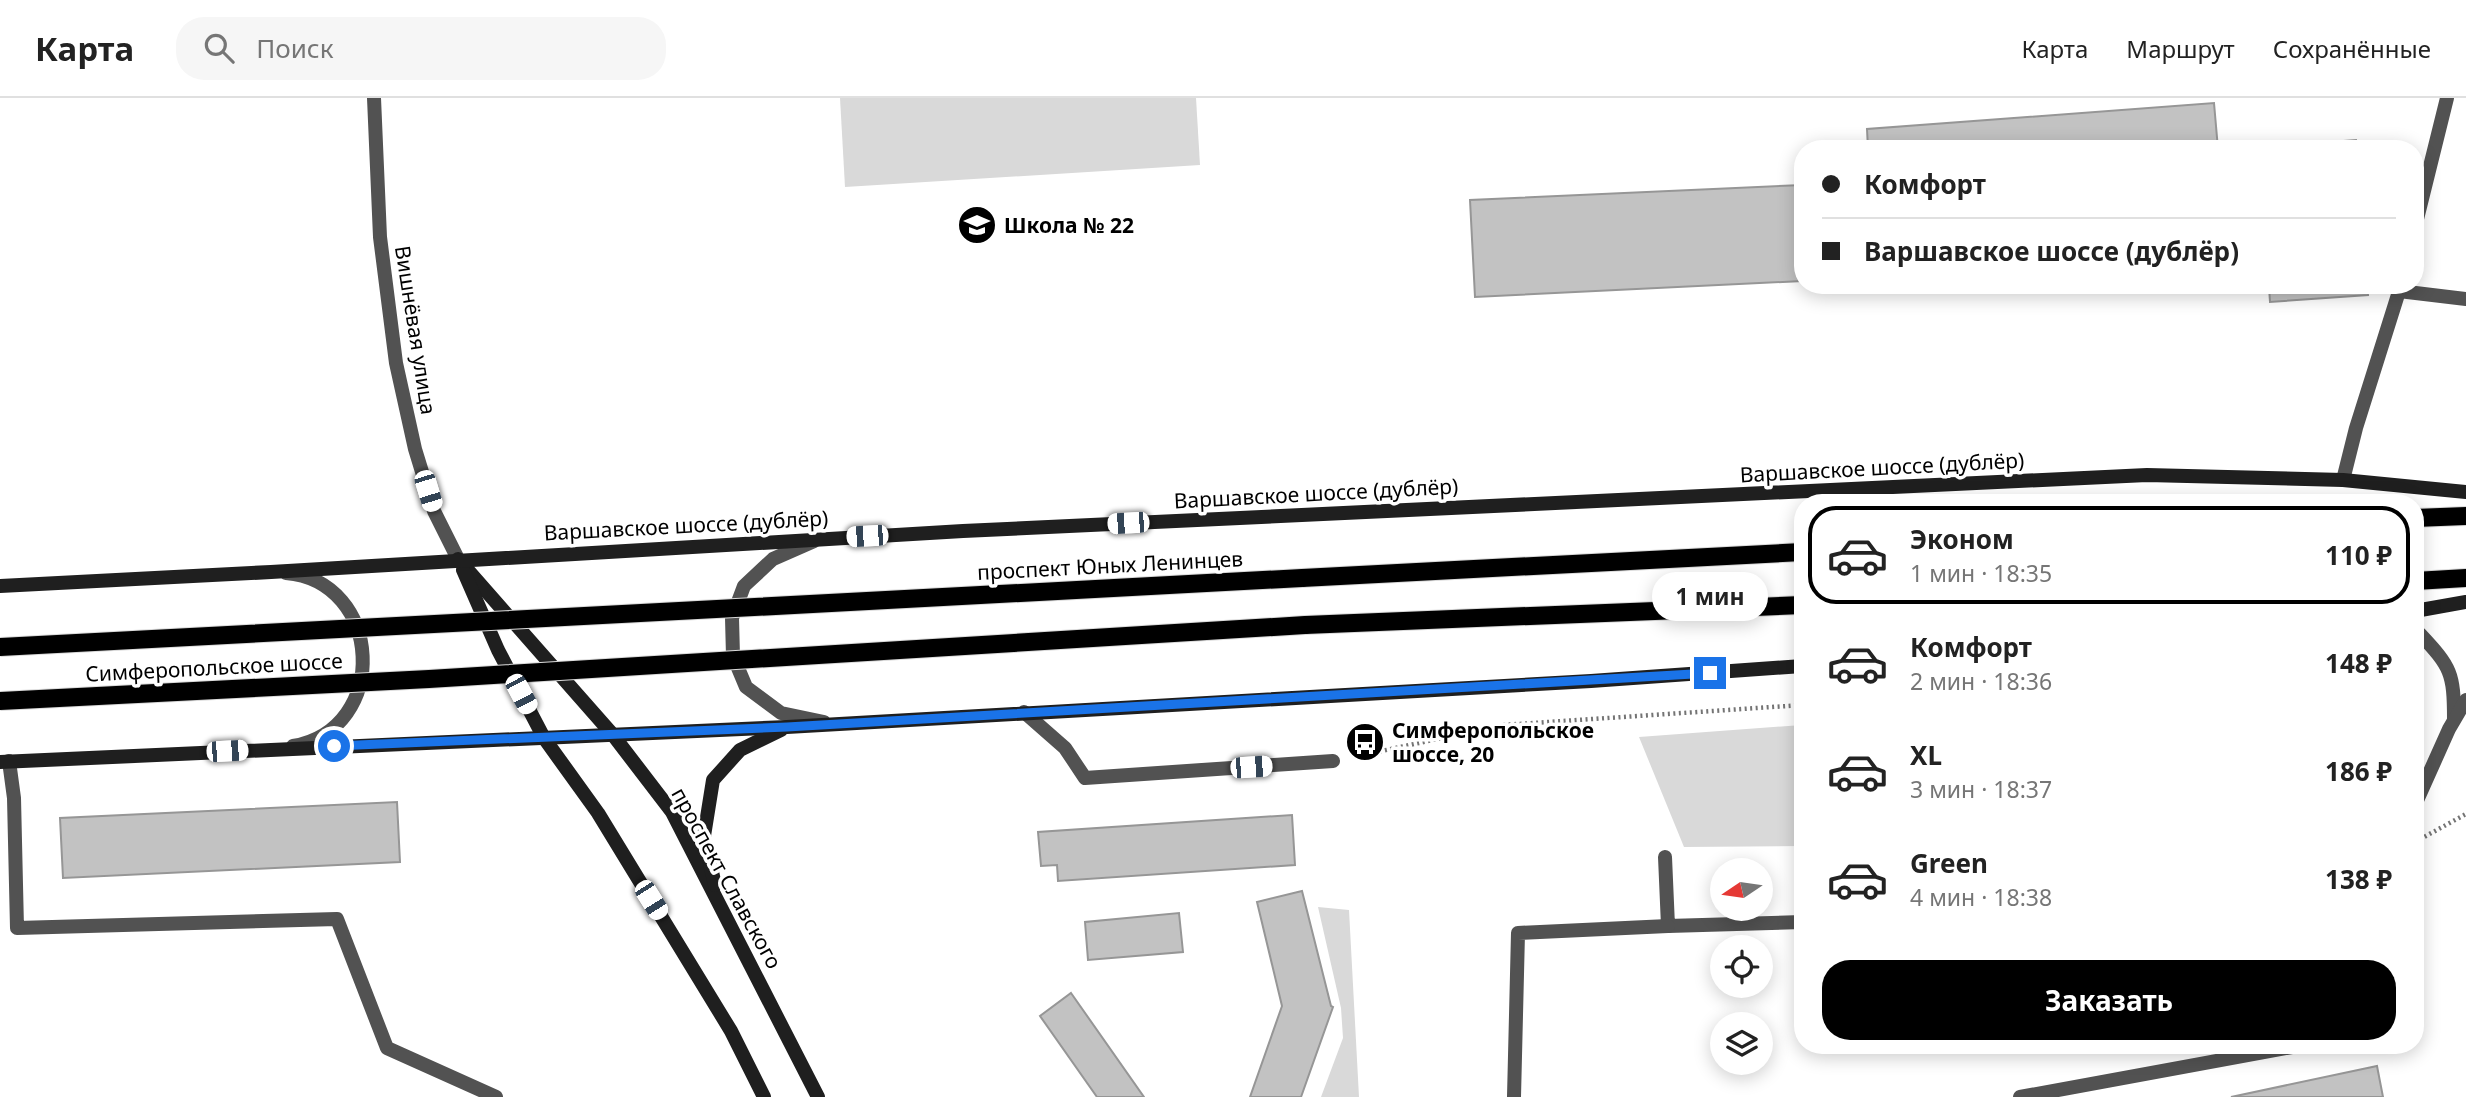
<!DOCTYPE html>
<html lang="ru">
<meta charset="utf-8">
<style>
body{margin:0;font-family:"Noto Sans",sans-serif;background:#f6f6f6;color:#222;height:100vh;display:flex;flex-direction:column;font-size:26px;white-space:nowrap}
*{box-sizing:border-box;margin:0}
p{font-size:23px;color:#767676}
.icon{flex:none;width:38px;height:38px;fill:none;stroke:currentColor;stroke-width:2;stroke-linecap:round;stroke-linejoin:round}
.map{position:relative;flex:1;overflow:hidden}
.sheet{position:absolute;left:1794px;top:396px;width:630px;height:560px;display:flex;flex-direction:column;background:#fff;border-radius:28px;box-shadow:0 4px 18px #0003}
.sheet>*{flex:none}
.top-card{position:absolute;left:1794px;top:42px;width:630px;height:154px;border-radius:28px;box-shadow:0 4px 18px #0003;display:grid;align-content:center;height:154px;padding:0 28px;background:#fff}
.needle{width:46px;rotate:257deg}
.tools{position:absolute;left:1710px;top:760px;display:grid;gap:14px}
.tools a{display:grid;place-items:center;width:63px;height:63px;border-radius:50%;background:#fff;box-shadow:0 4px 18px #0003;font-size:35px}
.end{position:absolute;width:32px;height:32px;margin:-16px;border:9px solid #1a73e8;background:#fff;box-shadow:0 0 0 4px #fff}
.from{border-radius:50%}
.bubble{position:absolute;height:49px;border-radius:24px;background:#fff;box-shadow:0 4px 18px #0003;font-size:23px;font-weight:700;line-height:49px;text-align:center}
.car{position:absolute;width:21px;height:42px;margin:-21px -10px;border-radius:9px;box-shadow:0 0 5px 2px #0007;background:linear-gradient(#fff 24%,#345 0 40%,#fff 0 76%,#345 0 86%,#fff 0)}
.top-card b{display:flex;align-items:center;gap:24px;height:66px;font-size:26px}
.top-card b+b{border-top:2px solid #e0e0e0}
.top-card i{width:18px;height:18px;background:#222}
ul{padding:12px 0 0;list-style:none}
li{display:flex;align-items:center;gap:21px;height:98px;margin:0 14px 10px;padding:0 14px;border:4px solid transparent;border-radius:28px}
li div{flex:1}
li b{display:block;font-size:26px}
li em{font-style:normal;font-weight:700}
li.selected{border-color:#000}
li>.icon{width:63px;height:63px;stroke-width:1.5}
.cta{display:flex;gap:14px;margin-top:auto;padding:14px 28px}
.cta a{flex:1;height:80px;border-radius:28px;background:#000;color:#fff;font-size:28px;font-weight:700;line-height:80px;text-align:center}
header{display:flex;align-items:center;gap:42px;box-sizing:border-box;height:98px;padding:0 35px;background:#fff;border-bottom:2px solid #e0e0e0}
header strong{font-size:33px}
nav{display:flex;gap:38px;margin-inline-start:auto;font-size:24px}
.search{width:490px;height:63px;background:#f6f6f6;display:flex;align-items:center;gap:18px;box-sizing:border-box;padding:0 24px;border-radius:28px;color:#767676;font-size:26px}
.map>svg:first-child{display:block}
</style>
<header>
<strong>Карта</strong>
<div class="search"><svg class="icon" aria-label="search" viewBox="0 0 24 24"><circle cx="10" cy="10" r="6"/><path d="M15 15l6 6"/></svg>Поиск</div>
<nav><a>Карта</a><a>Маршрут</a><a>Сохранённые</a></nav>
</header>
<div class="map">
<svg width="2466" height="999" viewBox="0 0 2466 999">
<rect width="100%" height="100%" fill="#fff"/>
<g fill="#d9d9d9">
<path d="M840 0H1196L1200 67 845 89Z"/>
<path d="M1802 627V748L1684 749 1639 639Z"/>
<path d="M1318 809 1349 812 1359 999H1321L1343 940 1341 910Z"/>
</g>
<g fill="#c2c2c2" stroke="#969696" stroke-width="2">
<path d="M2214 5 2218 51H1868L1867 31Z"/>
<path d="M2356 42 2357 51H2238Z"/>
<path d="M1802 87V183L1475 199 1470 102Z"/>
<path d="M2219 187H2367L2368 197 2270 204 2269 189 2219 193Z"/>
<path d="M397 704 400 764 63 780 60 720Z"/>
<path d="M1292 717 1295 767 1058 783 1057 767 1041 768 1038 734Z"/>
<path d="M1302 793 1331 908 1333 909 1301 999H1250L1282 908 1257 804Z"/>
<path d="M1179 815 1183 854 1088 862 1085 824Z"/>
<path d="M1071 895 1144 999H1097L1040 918Z"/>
<path d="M2377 968 2383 999H2231Z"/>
</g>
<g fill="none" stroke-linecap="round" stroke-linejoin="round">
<defs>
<g id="primary">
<path d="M2415 420 2466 418"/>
<path d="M1302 480 1802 454"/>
<path d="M2415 483 2466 480"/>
<path d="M1305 527 1802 507"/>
</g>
</defs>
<use href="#primary" stroke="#dbdbdb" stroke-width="20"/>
<g stroke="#747474" stroke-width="4.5" stroke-dasharray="2 3.5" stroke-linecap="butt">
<path d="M1358 658 1503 627 1802 607"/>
<path d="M2415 744 2466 716"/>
</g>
<g stroke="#525252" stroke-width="14">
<path d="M2399 193 2466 201"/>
<path d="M2415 534 2420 536C2451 569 2454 575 2454 621"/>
<path d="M1024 614 1065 650 1085 680 1333 663"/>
<path d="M9 663 14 700 17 830 337 821 387 950 496 999"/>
<path d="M2415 707 2449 631 2466 602"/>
<path d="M1665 759 1668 828 1802 824"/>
<path d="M1514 999 1518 835 1668 828"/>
<path d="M2020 999 2303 947"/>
</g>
<g stroke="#525252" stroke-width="14">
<path d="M374 0 380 139 396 265 415 351 434 413 458 461"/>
<path d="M2415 129 2447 0"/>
<path d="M2343 382 2356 330 2401 187"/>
<path d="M814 443 773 461 744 488 732 520 733 558 746 589 781 615 824 624"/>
<path d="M286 475C383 483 391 631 293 648"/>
</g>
<g stroke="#1f1f1f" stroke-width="14">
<path d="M458 461 613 637 672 714 818 999"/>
<path d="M463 472 498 552 544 640 598 715 731 933 764 999"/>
<path d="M0 488 271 474 963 433 2147 377 2343 382 2466 394"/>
<path d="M2415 513 2466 504"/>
<path d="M0 664 787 629 1591 583 1802 568"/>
<path d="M715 787 704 738 713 682 740 652 781 632"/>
</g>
<use href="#primary" stroke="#000" stroke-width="18"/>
<defs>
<g id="primary-bridge">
<path d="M0 549 1302 480"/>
<path d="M0 603 429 581 1305 527"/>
</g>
</defs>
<use href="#primary-bridge" stroke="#dbdbdb" stroke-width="20" stroke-linecap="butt"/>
<use href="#primary-bridge" stroke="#000" stroke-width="18"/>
</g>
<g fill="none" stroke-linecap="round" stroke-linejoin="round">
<path stroke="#1a73e8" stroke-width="9" d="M334 648 787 629 1710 575"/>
</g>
<defs>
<symbol id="school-disc" viewBox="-11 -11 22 22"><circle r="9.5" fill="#000" stroke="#fff"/><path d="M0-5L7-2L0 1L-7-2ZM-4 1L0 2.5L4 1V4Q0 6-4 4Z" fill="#fff"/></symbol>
<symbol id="bus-disc" viewBox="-11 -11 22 22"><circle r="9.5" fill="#000" stroke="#fff"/><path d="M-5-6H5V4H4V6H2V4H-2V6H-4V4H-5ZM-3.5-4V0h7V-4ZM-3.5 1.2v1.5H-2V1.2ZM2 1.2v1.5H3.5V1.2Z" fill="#fff"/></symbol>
</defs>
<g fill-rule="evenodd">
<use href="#school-disc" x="955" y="105" width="44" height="44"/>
<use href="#bus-disc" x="1343" y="622" width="44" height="44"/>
</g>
<g text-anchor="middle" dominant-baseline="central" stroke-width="7" stroke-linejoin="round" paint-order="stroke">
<g font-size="21" font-weight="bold" fill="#000" stroke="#fff" text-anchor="start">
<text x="1004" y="127">Школа № 22</text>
<text x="1392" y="632">Симферопольское<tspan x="1392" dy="24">шоссе, 20</tspan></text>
</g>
<g font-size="21" fill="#000" stroke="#fff">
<text transform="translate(416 232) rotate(81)">Вишнёвая улица</text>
<text transform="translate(1882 369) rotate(-3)">Варшавское шоссе (дублёр)</text>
<text transform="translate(1316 395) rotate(-3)">Варшавское шоссе (дублёр)</text>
<text transform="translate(686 427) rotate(-3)">Варшавское шоссе (дублёр)</text>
<text transform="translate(1110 467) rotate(-3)">проспект Юных Ленинцев</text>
<text transform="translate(214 569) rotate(-3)">Симферопольское шоссе</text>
<text transform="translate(727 780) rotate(61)">проспект Славского</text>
</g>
</g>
</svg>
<div class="tools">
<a><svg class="needle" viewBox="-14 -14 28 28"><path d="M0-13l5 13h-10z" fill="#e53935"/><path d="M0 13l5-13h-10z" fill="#767676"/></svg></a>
<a><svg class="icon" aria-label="locate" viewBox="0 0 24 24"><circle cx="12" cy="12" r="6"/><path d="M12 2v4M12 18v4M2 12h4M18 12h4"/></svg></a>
<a><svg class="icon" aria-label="layers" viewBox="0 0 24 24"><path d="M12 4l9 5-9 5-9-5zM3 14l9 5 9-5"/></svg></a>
</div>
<i class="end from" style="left:334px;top:648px"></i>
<i class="end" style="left:1710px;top:575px"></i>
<div class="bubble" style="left:1652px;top:474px;width:116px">1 мин</div>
<i class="car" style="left:428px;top:393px;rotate:163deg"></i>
<i class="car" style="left:1128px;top:425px;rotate:267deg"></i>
<i class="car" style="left:867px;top:438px;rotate:267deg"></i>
<i class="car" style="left:521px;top:596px;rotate:152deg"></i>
<i class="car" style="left:227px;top:653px;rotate:87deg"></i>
<i class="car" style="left:1251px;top:669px;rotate:86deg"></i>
<i class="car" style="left:651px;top:802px;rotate:148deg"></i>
<div class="top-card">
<b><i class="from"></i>Комфорт</b>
<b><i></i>Варшавское шоссе (дублёр)</b>
</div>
<section class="sheet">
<ul>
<li class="selected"><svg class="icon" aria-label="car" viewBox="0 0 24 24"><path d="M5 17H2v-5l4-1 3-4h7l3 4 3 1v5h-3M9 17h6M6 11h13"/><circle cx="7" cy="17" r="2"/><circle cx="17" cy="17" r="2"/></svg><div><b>Эконом</b><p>1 мин · 18:35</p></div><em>110 ₽</em></li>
<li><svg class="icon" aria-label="car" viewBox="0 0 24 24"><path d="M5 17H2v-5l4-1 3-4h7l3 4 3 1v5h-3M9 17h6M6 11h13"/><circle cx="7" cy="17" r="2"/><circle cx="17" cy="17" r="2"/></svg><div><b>Комфорт</b><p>2 мин · 18:36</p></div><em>148 ₽</em></li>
<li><svg class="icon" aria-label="car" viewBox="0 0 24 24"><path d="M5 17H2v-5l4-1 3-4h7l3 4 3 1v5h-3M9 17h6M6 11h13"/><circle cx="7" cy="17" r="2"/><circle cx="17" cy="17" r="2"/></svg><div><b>XL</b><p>3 мин · 18:37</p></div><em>186 ₽</em></li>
<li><svg class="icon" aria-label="car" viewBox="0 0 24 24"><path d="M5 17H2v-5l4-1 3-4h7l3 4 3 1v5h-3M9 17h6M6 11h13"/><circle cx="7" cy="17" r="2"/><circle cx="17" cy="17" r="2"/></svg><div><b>Green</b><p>4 мин · 18:38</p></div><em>138 ₽</em></li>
</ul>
<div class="cta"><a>Заказать</a></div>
</section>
</div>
